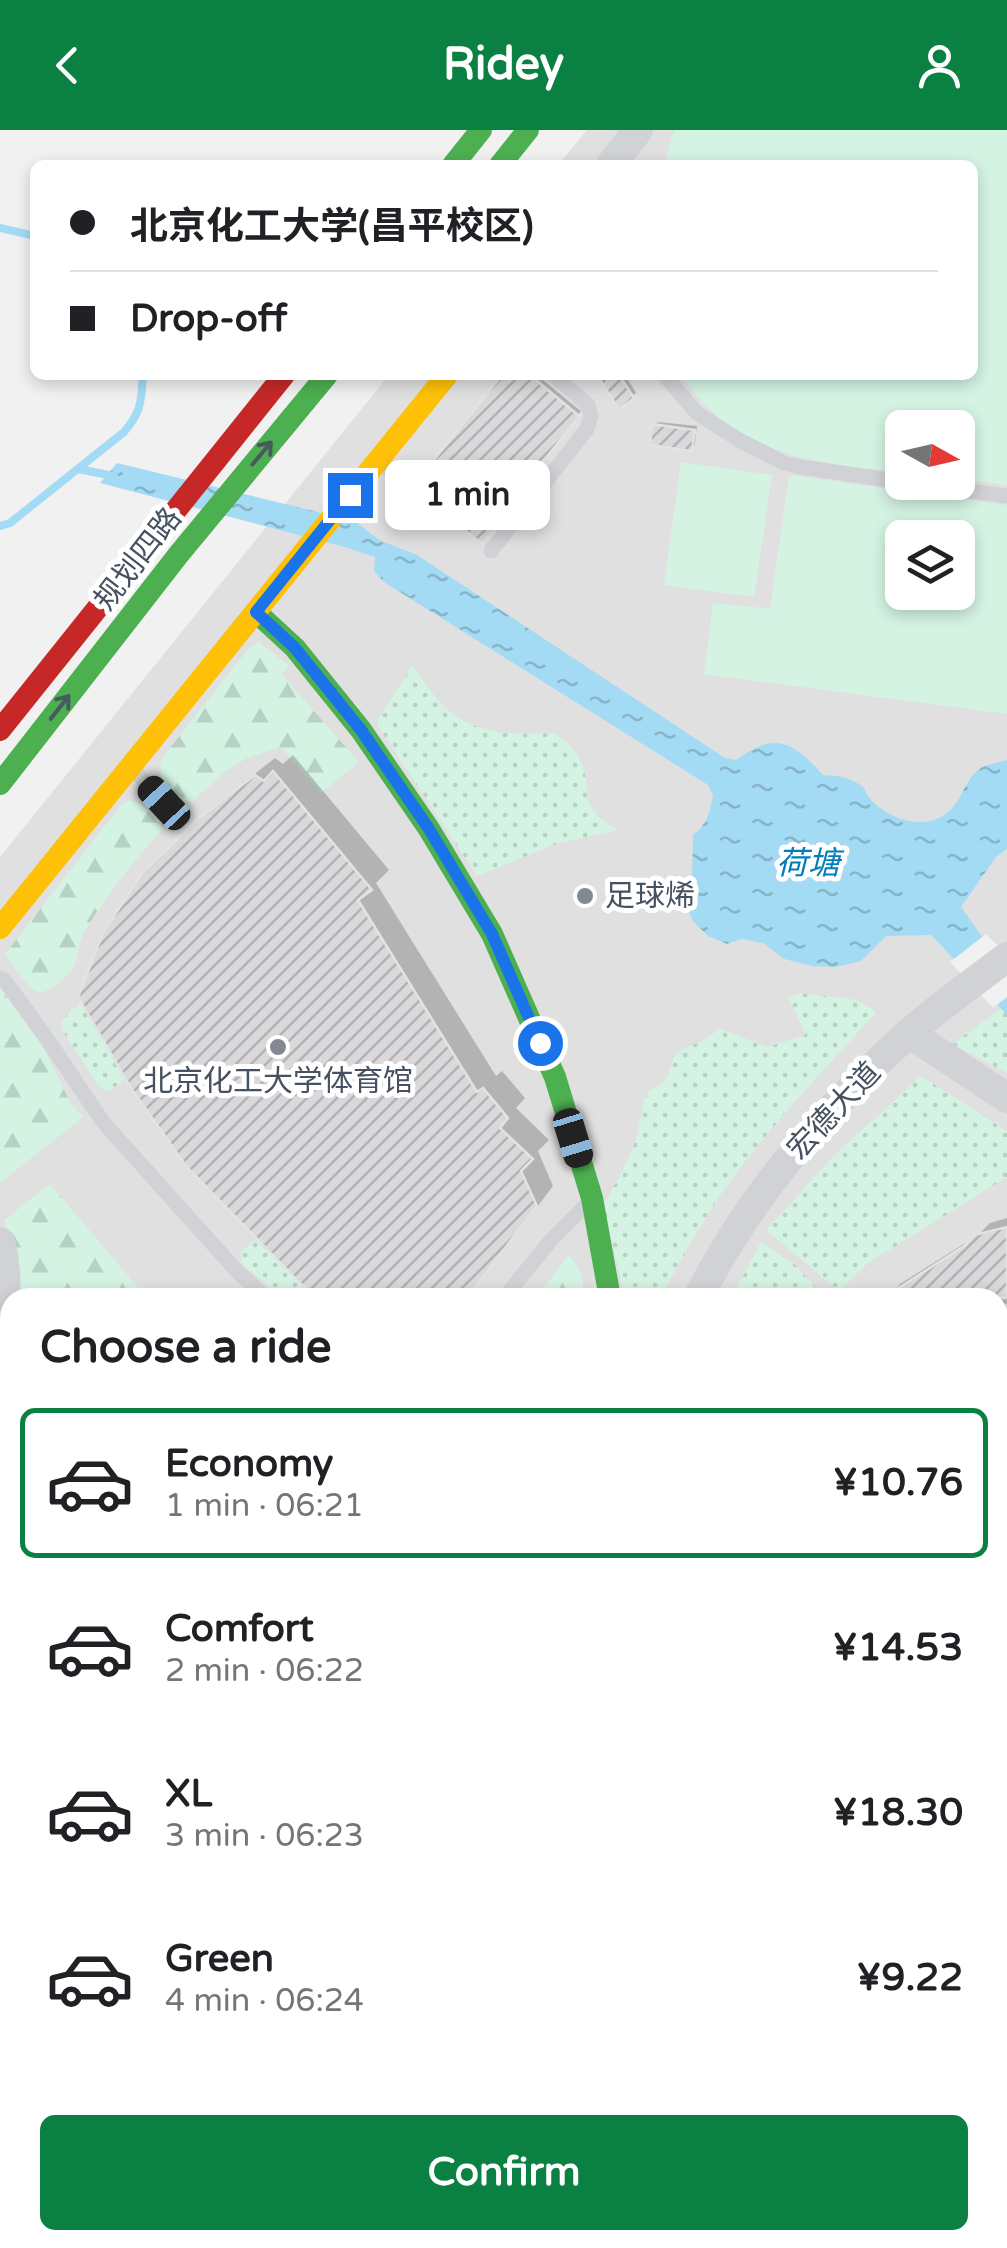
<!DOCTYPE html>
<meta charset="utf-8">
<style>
body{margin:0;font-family:"Varela Round","Noto Sans SC",sans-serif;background:#f2f2f2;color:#202124;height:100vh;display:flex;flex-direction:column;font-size:38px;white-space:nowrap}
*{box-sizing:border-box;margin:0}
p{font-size:32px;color:#757577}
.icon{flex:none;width:55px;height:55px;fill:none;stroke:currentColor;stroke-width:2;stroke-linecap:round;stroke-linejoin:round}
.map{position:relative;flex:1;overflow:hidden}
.sheet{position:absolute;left:0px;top:1158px;width:1008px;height:962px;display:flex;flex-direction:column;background:#fff;border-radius:30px 30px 0 0;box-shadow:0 5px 15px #0003}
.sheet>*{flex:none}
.hud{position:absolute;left:30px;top:30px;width:948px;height:220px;border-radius:15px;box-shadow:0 5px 15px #0003;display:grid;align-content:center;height:220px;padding:0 40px;background:#fff}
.needle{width:65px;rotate:98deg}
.tools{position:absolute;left:885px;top:280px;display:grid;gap:20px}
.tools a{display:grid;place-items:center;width:90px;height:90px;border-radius:15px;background:#fff;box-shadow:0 5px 15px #0003;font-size:50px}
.end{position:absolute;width:45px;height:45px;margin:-22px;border:12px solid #1a73e8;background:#fff;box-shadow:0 0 0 5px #fff}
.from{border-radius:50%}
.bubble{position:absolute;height:70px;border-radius:15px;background:#fff;box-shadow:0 5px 15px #0003;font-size:32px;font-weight:800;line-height:70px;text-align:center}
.car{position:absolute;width:30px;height:60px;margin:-30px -15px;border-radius:12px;box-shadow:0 0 8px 2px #0007;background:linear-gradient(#222 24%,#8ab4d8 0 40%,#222 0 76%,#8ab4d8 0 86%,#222 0)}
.hud b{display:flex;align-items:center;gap:35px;height:95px;font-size:38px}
.hud b+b{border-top:2px solid #e0e0e0}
.hud i{width:25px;height:25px;background:#202124}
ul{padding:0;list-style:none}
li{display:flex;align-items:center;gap:30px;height:150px;margin:0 20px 15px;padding:0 20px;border:5px solid transparent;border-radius:15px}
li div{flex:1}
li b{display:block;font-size:38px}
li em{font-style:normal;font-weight:800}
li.selected{border-color:#0b8043}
li>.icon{width:90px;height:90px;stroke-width:1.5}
h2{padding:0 40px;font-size:45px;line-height:120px}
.button{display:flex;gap:20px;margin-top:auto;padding:20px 40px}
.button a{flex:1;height:115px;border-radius:15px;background:#0b8043;color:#fff;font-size:40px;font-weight:800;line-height:115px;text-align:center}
header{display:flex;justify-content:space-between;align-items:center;height:130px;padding:0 40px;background:#0b8043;color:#fff;font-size:45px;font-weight:800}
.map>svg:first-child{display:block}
</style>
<header><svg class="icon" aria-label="back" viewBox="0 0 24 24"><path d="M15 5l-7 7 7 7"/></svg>Ridey<svg class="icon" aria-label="person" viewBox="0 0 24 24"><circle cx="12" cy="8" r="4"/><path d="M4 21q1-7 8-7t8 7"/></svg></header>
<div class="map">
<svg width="1007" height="2118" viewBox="0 0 1007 2118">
<defs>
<pattern id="grass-dots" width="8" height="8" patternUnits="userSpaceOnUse" patternTransform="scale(2.5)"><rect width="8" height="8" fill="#d4f3e3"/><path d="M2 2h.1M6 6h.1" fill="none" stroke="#b7d2c5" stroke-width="1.8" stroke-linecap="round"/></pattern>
<pattern id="forest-firs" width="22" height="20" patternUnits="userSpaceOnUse" patternTransform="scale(2.5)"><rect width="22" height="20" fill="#d4f3e3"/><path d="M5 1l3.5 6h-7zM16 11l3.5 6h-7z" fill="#b7d2c5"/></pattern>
<pattern id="water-ripples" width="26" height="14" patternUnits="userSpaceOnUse" patternTransform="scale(2.5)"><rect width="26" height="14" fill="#a4dbf4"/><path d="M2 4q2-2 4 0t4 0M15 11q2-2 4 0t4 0" fill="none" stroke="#87b4c9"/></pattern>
<pattern id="building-hatch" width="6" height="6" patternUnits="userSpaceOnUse" patternTransform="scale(2.5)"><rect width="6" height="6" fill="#d9d9db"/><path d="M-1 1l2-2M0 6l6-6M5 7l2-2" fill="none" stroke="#b2b2b5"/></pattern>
</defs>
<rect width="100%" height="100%" fill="#f2f1f1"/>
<path fill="#e0e0e1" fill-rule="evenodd" d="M587 0H1007V2118H0V727L389 245H972V35H558ZM902 298H958V352H902ZM902 408H958V462H902ZM10 1168H998V2110H10Z"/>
<g fill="url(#grass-dots)">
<path d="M412 536C422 549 431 563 442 574 471 606 516 605 555 603 562 610 574 617 578 626 597 659 571 674 618 700L559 713 477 746 376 593Z"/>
<path d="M800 863C825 869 857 862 876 883 822 942 765 1001 719 1067 698 1099 679 1134 660 1167H625L603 1075 622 1042 636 1010 645 968 648 962 665 952 675 925 688 916 701 912 720 899 767 917 806 905 789 868Z"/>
<path d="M87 869 89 880 124 950 109 961 104 960 98 955 61 898C63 883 76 877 87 869Z"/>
<path d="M1007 875V943L952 914Z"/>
<path d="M921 946 1007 1001V1047L868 1133 839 1161 766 1100 835 1025Z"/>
<path d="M254 1110 322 1167H283L242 1134 241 1122Z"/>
<path d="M761 1112 795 1135 825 1167H732Z"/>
<path d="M1007 1221V1299L998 1343V1246Z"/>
<path d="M10 1272V1422L0 1420V1281Z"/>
<path d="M0 1466 10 1468V2110H158L154 2118H0Z"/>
<path d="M1007 1697V1770L998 1818V1746Z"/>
</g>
<g fill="url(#forest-firs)">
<path d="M259 512 289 536 282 545 359 632 321 663 281 617 247 628 223 643 192 672C172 665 155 650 162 628L250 517Z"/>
<path d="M129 670C144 671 154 689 163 699 133 731 106 766 83 804 77 815 78 832 72 840 66 847 51 862 41 862 29 862 13 834 5 824L122 674Z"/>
<path d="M0 857 44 919 71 974 83 987 0 1053Z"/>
<path d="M50 1054 146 1167H17L16 1122 4 1090Z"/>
<path d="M568 1126C582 1134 582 1152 584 1167H537Z"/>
<path d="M998 2036 1007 2042V2118H976L970 2110H998Z"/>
<path d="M228 2110H879L883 2114 879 2118H221Z"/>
</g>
<g fill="#d4f3e3" fill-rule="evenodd">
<path d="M676 0H1007V355L958 349V298H902V342C834 334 773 332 717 286 703 274 691 258 679 245H972V35H665L672 5Z"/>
<path d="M681 332 772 345 754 467 664 455Z"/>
<path d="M789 345 1007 375V584L704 544 713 473 770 479ZM902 408H958V462H902Z"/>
</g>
<path fill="url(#water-ripples)" d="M117 333 355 391 379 410 417 425 725 628 736 630C776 601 792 611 823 645 836 646 848 646 860 655 869 662 862 657 869 667 883 686 917 699 939 688 962 677 962 653 978 640 985 634 998 633 1007 630V719L996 727 961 777 986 812 1007 832V885L931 805 886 806 861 831 836 837 813 836 784 829 763 813 741 809 727 814 708 806 693 791 686 775 692 744 693 705C707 695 710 682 713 665L708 655 384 452 374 441 375 427 341 416 100 353Z"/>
<path fill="#f2f1f1" d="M986 804 1007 825V867L993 878 950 832Z"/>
<g fill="#0003">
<path d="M505 245H537L581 281 504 379 506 381 485 408 433 360Z"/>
<path d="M600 245H625L636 263 632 266Z"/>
<path d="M658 292 697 296 695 314 692 318 655 295Z"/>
<path d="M293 625 389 740 376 753 496 946 502 941 525 968 516 978 549 1010 538 1021 553 1056 485 1146 463 1168 144 745 219 672 275 628 283 634Z"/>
<path d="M1007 1088V1173L998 1179V1168H887L900 1154 978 1105 990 1093Z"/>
<path d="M1007 1349V1732L998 1781V1395Z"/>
<path d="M900 2110H906L914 2116 912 2118H892Z"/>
</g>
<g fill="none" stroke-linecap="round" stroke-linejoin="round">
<g stroke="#a4dbf4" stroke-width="8">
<path d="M0 98 35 106"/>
<path d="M78 339 114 346"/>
<path d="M0 396 10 393 124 302C142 281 141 271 143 245"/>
</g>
</g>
<g fill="url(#building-hatch)" stroke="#e3e3e4" stroke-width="2.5">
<path d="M502 245H530L579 286 502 384 505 385 482 414 429 372 430 361 418 350Z"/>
<path d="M597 245H619L634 268 619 280Z"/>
<path d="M652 294 695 300 692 321 650 315Z"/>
<path d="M273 641 372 760 358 770 477 962 483 958 508 988 500 998 533 1029 521 1041 537 1076 467 1168H319L300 1153 186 1036 131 958 78 867 103 803 142 743 197 690 255 645 264 651Z"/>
<path d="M1007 1097V1168H883L964 1116 974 1105Z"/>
</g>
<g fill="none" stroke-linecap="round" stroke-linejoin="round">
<g stroke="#d0d2d5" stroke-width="15">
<path d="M664 245 697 283 739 310 784 333 801 337 902 352"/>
<path d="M381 334 420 366"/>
<path d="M909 352 1007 366"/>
<path d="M491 421 587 299 591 286 588 275 553 245"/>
<path d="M134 640 164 673"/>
<path d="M0 848 5 851 43 903 103 992 235 1139 266 1168"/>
<path d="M504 1168 551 1110 586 1075"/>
</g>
<g stroke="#d0d2d5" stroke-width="30">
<path d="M611 35 638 0"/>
<path d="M909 903 1007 968"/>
<path d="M0 1112C8 1142 7 1170 0 1200"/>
<path d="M698 1168C749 1066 825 979 909 903 940 876 974 852 1007 827"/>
<path d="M0 1247 10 1249"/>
<path d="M0 1434 10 1436"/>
<path d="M998 1964 1007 1919"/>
<path d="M940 2110 950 2118"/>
<path d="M186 2118 191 2110"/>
</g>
<g stroke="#4caf50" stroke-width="22">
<path d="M453 35 481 0"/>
<path d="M500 35 528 0"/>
<path d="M256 482 295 518 361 600 429 699 492 804 555 947 592 1068 610 1168"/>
<path d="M0 654 179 424 327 245"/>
</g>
<path stroke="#ffc107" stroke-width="22" d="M0 798 447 245"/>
<path stroke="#c62828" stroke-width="22" d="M0 600 284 245"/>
</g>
<defs><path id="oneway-shaft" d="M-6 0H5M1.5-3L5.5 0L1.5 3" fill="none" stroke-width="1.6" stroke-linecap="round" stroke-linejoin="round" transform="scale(2.5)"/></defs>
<g stroke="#475a5f">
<use href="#oneway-shaft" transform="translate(262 323) rotate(-50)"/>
<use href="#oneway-shaft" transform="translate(60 577) rotate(-52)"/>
</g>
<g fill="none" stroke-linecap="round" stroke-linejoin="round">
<path stroke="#1a73e8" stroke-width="12" d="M350 365 256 482 295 518 361 600 429 699 492 804 540 913"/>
</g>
<g fill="#828993" stroke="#fff" stroke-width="4">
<circle cx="585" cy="766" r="10"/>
<circle cx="278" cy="917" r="10"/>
</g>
<g text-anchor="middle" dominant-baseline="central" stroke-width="10" stroke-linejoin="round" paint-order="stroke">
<g font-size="30" fill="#465161" stroke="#fff">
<text transform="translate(138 429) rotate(-52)">规划四路</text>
<text transform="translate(834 981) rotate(-47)">宏德大道</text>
</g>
<g font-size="30" fill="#465161" stroke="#fff" text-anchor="start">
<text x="605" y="766">足球烯</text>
<text x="278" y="951" text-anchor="middle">北京化工大学体育馆</text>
</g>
<g font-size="32" font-style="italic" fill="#007dba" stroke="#fff">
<text x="808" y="734">荷塘</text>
</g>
</g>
</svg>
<div class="tools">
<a><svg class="needle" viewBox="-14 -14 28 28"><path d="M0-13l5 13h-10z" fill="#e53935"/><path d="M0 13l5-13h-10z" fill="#757577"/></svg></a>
<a><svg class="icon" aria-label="layers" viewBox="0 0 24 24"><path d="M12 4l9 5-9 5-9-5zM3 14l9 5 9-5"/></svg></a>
</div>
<i class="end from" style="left:540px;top:913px"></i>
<i class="end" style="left:350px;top:365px"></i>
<div class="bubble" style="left:385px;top:330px;width:165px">1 min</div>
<i class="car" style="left:164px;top:673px;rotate:317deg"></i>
<i class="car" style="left:573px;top:1008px;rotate:163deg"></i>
<div class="hud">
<b><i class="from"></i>北京化工大学(昌平校区)</b>
<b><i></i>Drop-off</b>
</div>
<section class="sheet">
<h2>Choose a ride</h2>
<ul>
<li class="selected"><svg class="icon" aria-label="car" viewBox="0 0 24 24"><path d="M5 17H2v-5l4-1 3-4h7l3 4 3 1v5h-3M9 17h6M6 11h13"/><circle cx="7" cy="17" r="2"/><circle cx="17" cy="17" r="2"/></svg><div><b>Economy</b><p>1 min · 06:21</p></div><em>¥10.76</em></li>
<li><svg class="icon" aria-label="car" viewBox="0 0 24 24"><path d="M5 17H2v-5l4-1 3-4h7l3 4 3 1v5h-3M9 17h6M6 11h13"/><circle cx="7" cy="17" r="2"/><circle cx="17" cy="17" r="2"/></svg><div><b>Comfort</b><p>2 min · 06:22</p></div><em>¥14.53</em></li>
<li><svg class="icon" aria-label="car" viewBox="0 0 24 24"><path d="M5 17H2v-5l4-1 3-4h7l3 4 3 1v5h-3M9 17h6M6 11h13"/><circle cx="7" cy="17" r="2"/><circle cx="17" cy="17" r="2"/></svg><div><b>XL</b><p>3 min · 06:23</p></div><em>¥18.30</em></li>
<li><svg class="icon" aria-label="car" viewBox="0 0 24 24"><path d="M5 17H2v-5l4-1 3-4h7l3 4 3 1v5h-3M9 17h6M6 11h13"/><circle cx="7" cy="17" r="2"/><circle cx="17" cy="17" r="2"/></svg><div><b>Green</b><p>4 min · 06:24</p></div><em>¥9.22</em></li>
</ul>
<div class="button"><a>Confirm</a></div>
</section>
</div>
